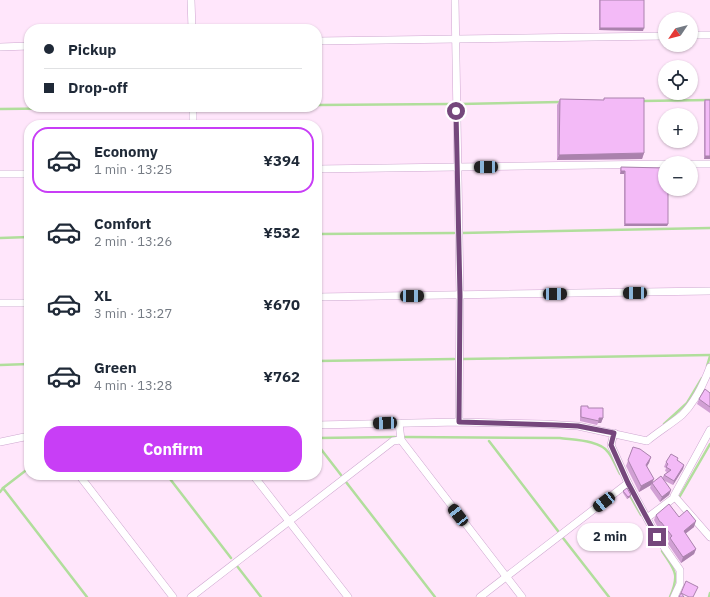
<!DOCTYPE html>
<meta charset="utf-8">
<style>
body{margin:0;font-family:"IBM Plex Sans",sans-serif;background:#f6f6f7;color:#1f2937;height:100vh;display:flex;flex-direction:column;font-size:15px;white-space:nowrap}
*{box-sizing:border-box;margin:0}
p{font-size:13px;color:#747a83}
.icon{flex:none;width:22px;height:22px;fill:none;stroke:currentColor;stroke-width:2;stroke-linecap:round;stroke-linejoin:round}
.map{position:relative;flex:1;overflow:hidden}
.side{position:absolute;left:24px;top:120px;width:298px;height:360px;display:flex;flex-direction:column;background:#fff;border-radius:16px;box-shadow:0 1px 3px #0004}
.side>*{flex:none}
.hud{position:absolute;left:24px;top:24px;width:298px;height:88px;border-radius:16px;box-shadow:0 1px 3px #0004;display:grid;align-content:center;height:88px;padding:0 20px;background:#fff}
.needle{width:26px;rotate:235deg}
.controls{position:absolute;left:658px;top:12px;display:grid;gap:8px}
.controls a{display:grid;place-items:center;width:40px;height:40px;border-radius:50%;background:#fff;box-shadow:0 1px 3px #0004;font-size:20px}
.end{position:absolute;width:18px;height:18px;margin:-9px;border:5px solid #75477c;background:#fff;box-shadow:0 0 0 2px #fff}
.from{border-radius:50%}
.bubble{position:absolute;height:28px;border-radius:14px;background:#fff;box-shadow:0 1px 3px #0004;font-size:13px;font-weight:700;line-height:28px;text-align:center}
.car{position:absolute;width:12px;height:24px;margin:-12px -6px;border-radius:5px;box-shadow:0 0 3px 1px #0007;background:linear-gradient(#222 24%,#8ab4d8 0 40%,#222 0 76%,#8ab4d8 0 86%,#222 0)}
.hud b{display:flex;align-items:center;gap:14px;height:38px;font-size:15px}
.hud b+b{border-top:1px solid #e0e1e3}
.hud i{width:10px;height:10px;background:#1f2937}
ul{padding:7px 0 0;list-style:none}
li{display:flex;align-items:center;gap:12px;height:66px;margin:0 8px 6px;padding:0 12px;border:2px solid transparent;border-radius:16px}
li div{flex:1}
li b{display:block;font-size:15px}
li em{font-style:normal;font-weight:700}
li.current{border-color:#c83ef6}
li>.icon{width:36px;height:36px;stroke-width:1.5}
.primary-button{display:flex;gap:8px;margin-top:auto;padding:8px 20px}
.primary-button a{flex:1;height:46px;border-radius:16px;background:#c83ef6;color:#fff;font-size:16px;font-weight:700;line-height:46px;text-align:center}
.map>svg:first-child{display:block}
</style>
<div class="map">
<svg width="710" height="597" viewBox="0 0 710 597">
<rect width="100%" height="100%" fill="#ffe6fb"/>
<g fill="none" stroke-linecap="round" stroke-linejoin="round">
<g stroke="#b1de9c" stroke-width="2.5">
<path d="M642 101 710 100"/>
<path d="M460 104 561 102"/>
<path d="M317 105 450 104"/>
<path d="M0 109 185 107"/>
<path d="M461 233 710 228"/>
<path d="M317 234 454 233"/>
<path d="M0 238 29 237"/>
<path d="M462 359 710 355"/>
<path d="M317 361 454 359"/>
<path d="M0 365 29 364"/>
<path d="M707 366 710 356"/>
<path d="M664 424 687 403 702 378"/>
<path d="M405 437 560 438C573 440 600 440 608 452 613 458 616 467 620 474"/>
<path d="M317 438 395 437"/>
<path d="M489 441 558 531"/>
<path d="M317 444 341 475"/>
<path d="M167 475 231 558"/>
<path d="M346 482 435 597"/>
<path d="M3 488 87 597"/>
<path d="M0 492 3 488 29 468"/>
<path d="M629 494 641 515"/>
<path d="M680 496 710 444"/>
<path d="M563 538 609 597"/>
<path d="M662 551C675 571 680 573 670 597"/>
<path d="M237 566 261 597"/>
<path d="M709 597 710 593"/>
</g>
<defs>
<g id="street">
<path d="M191 0 192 29"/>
<path d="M455 0 460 295 459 422"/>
<path d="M691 35H710"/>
<path d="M317 41 665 36"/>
<path d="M0 47 29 46"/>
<path d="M193 107V125"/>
<path d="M691 164H710"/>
<path d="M317 169 665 164"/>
<path d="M0 174H29"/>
<path d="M317 297 710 291"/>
<path d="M0 303H29"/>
<path d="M399 423 401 440 522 597"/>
<path d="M317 425 459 422 544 424 578 426 647 441C658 432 671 424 682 415 694 403 704 383 710 367"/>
<path d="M614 433 611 445 628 483 657 537 680 570V584L674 597"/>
<path d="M0 442 29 436"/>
<path d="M79 475 173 597"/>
<path d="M253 475 348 597"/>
<path d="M675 497 710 537"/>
<path d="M647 518 675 497 674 496 710 430"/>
<path d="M191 597 393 441 401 440"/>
<path d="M480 597 628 483"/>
</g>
</defs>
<use href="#street" stroke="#cea7d0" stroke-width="8"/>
<use href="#street" stroke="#fff" stroke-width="7"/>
</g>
<g fill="#d1a0d4">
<path d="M599 0H644L643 31 599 30Z"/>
<path d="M604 98 644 153 642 159 557 160V105L560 99 604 100Z"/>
<path d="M705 100H710V159H704V102Z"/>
<path d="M621 167 665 168 668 224 667 226H624V174H620V170Z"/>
<path d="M710 393V413L697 404 699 399Z"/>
<path d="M581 406 588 408 603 418 601 423H598L597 425 580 421V410Z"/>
<path d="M633 447 651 457 649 463 647 466 653 482 662 478 664 475 667 472 665 471 666 468 664 467 666 462 677 460 684 465 683 469 673 485 663 480 671 490 669 495 660 502 650 488 651 485 639 492 626 466Z"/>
<path d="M623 491 630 497 627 499 623 493Z"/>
<path d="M656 515 679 517 694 527 685 534 696 549 694 554 681 563 668 544 669 541 659 527 658 528 654 520Z"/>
</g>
<g fill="#aa82ad">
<path d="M600 28H644L643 31 599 30Z"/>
<path d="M644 153 642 159 557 160 559 155Z"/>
<path d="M705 156H710V159H704Z"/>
<path d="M621 171H625L624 174H620Z"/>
<path d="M625 224H668L667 226H624Z"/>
<path d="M599 418H603L601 423H598Z"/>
<path d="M651 457 649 463 644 471 646 465Z"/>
<path d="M684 465 683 469 673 485 674 481Z"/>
<path d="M654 479 651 485 639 492 641 486Z"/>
<path d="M671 490 669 495 660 502 662 497Z"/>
<path d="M631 495 630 497 627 499 628 497Z"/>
<path d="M696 521 694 527 681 537 684 531Z"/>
<path d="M696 549 694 554 681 563 683 557Z"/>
</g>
<g fill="#f3baf7" stroke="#aa82ad">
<rect x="600" y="0" width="44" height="28"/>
<path d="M604 98H644V153L559 155 560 99 604 100Z"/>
<rect x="705" y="100" width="5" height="56"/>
<path d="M621 167 665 168V189H668V224H625V171H621Z"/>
<path d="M705 389 710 393V407L699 399Z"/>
<path d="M581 406H588V408H603V418H599V421L581 417Z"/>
<path d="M633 447 640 449 651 457 646 465 654 479 641 486 628 460Z"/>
<path d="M671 454 678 458 677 460 684 465 674 481 664 475 671 470 666 467 668 464 666 462Z"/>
<path d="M661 476 671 490 662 497 652 483Z"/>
<path d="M627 488 631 495 628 497 623 491Z"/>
<path d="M669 504 679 517 687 510 696 521 684 531 696 549 683 557 670 538 672 536 661 522H660L656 515Z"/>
<path d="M686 581 698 587 693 597H689L681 593Z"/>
<path d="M681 593 684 597H679Z"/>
</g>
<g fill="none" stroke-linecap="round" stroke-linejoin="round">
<path stroke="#75477c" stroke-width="5" d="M456 111 460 296 459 422 556 425 578 426 614 433 611 445 628 483 657 537"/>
</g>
</svg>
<div class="controls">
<a><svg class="needle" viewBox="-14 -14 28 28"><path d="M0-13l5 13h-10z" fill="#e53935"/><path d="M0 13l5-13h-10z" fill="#747a83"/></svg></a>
<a><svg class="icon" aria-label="locate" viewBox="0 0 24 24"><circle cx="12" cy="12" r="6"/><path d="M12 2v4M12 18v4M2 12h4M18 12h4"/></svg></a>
<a>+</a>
<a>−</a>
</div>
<i class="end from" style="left:456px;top:111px"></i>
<i class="end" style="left:657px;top:537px"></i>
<div class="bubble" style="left:577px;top:523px;width:66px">2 min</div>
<i class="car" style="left:486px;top:167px;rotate:269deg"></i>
<i class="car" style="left:635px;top:293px;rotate:269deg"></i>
<i class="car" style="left:555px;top:294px;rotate:89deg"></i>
<i class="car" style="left:412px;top:296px;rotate:89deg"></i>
<i class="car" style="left:385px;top:423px;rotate:268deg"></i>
<i class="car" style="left:604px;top:502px;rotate:232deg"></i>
<i class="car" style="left:458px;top:515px;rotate:322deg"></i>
<div class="hud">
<b><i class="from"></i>Pickup</b>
<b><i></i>Drop-off</b>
</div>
<section class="side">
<ul>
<li class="current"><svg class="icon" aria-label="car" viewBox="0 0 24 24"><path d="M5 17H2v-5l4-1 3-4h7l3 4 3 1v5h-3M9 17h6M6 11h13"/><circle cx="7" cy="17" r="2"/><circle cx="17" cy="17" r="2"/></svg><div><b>Economy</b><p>1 min · 13:25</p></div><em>¥394</em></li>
<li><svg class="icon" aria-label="car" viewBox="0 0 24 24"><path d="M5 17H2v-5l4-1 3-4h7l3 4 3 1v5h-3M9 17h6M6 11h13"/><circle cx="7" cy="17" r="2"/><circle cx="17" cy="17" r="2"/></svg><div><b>Comfort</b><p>2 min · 13:26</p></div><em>¥532</em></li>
<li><svg class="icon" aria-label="car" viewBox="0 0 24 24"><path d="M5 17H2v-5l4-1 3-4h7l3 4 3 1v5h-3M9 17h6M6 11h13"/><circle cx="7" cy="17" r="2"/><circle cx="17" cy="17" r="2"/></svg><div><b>XL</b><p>3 min · 13:27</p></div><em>¥670</em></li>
<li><svg class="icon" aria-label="car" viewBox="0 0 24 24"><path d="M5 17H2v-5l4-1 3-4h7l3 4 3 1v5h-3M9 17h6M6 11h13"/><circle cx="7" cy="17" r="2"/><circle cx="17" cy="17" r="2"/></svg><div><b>Green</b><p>4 min · 13:28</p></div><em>¥762</em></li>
</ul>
<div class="primary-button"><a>Confirm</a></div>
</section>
</div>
